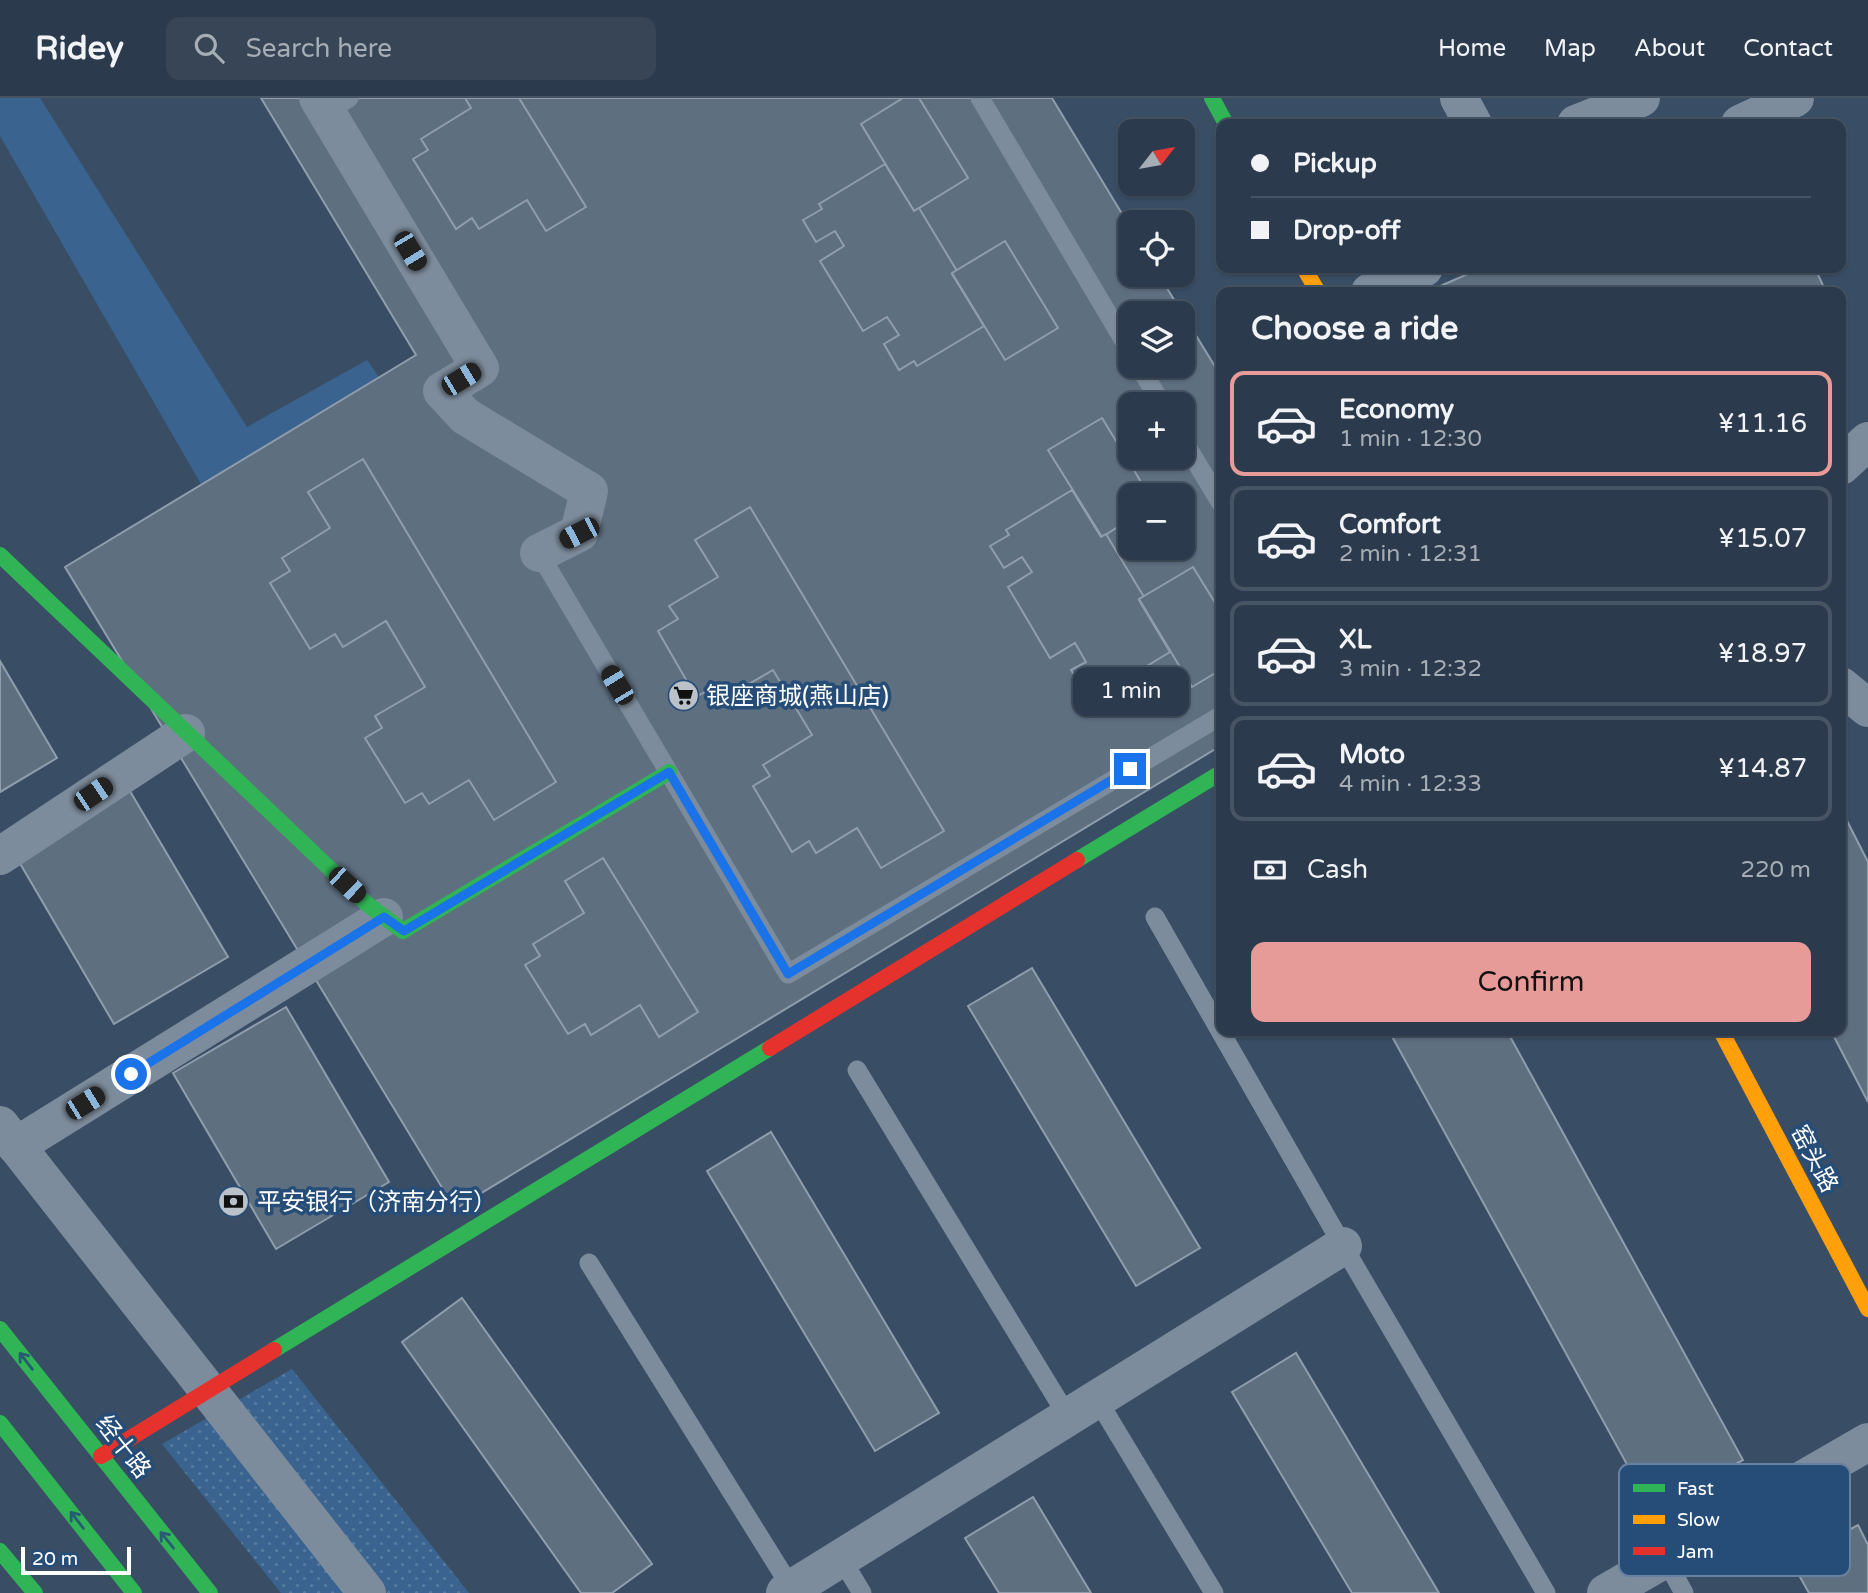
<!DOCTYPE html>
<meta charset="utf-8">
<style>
body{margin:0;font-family:"Varela Round","Noto Sans SC",sans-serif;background:#374556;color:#f1f3f6;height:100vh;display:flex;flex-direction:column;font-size:26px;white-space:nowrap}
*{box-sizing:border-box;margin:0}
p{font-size:23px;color:#a6adb5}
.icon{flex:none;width:38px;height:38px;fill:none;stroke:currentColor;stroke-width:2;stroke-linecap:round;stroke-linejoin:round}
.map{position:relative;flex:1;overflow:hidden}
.drawer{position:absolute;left:1216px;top:189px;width:630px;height:749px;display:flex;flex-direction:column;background:#2b3a4c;border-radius:14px;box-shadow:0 2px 5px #0004,0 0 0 2px #475464}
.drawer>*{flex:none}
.guide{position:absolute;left:1216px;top:21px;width:630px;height:154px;border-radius:14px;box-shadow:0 2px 5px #0004,0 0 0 2px #475464;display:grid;align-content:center;height:154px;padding:0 35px;background:#2b3a4c}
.needle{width:46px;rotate:59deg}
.buttons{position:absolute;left:1118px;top:21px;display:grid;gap:14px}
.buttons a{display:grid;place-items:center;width:77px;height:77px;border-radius:14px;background:#2b3a4c;box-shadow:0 2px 5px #0004,0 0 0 2px #475464;font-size:35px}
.scale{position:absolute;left:21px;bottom:18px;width:110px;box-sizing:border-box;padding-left:7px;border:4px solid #fff;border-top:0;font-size:19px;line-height:24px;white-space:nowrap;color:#fff;-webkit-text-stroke:5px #264d78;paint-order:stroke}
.end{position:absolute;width:32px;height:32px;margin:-16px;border:9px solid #1a73e8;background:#fff;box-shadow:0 0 0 4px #fff}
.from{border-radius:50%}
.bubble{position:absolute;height:49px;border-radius:14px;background:#2b3a4c;box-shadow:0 2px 5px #0004,0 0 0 2px #475464;font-size:23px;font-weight:600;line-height:49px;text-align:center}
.car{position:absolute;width:21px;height:42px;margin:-21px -10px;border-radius:9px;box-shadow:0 0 5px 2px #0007;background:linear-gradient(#222 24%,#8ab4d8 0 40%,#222 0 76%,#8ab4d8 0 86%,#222 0)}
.guide b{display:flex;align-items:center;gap:24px;height:66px;font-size:26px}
.guide b+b{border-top:2px solid #475464}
.guide i{width:18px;height:18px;background:#f1f3f6}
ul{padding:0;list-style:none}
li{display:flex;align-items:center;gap:21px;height:105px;margin:0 14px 10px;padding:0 21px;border:4px solid #475464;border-radius:14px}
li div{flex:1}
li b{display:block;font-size:26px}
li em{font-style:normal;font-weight:600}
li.active{border-color:#e69b98}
li>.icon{width:63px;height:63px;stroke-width:1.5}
h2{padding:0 35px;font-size:32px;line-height:84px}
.pay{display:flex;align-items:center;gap:18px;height:77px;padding:0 35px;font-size:26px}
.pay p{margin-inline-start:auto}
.primary-button{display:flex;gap:14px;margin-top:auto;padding:14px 35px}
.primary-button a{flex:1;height:80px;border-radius:14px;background:#e69b98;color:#111;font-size:28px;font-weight:600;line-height:80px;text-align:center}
header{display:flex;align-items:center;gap:42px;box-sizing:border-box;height:98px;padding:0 35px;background:#2b3a4c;border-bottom:2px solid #475464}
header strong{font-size:33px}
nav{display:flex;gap:38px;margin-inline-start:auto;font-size:24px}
.search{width:490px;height:63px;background:#374556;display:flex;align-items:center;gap:18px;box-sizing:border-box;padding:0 24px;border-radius:14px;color:#a6adb5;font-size:26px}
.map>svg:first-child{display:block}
</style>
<header>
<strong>Ridey</strong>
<div class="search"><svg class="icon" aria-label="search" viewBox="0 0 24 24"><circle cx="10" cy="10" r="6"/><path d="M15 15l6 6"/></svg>Search here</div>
<nav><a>Home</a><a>Map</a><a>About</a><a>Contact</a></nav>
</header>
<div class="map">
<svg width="1868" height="1495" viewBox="0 0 1868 1495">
<defs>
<pattern id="grass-dots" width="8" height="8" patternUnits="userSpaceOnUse" patternTransform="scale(1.75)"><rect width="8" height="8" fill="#3a648f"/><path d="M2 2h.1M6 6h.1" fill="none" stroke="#587ba0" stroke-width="1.8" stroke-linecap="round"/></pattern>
</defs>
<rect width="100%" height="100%" fill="#394e65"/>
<path fill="url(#grass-dots)" d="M292 1271 469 1495H281L162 1346Z"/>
<path fill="#3a648f" d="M0 0H40L247 329 367 262 379 279 265 453 114 548 65 469 201 386 0 38Z"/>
<g fill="#5e6f80" stroke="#909dac" stroke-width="2" fill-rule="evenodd">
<path d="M261 0H1052L1130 129V177H1159L1182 215H1130V268H1183V216L1222 280V647L455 1111 65 469 416 257ZM1130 306H1183V359H1130ZM1130 397H1183V450H1130Z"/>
<path d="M465 0H519L586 109 546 133 527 102 479 131 472 120 456 131 413 61 428 52 421 41 471 10Z"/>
<path d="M903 0H919L968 80 914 113 861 26Z"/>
<path d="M885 66 914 113 919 110 957 173 952 176 984 228 917 268 914 263 899 272 884 246 899 237 887 219 863 233 820 163 844 148 835 133 816 144 803 122 822 111 819 106Z"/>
<path d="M1005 143 1058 230 1005 262 952 175Z"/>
<path d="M1481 170H1815L1826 194H1427Z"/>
<path d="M1102 320 1149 397H1130V421L1102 439 1048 352Z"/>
<path d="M363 361 556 684 494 722 469 682 429 706 422 695 405 705 365 640 382 630 375 618 425 589 386 523 343 549 335 536 310 551 270 485 290 473 282 460 330 430 308 394Z"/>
<path d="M1072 392 1101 439 1106 436 1144 499 1139 502 1170 554 1104 594 1101 589 1087 598 1071 572 1086 564 1075 545 1050 560 1008 489 1032 474 1022 459 1004 470 990 448 1009 437 1006 432Z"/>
<path d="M750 409 944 733 881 770 857 730 816 755 809 743 792 754 753 688 770 678 763 667 812 637 773 572 730 597 722 584 696 599 658 533 678 521 669 508 718 479 695 442Z"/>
<path d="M1193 469 1222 516V571L1192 589 1139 501Z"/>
<path d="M0 563 57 660 0 694Z"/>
<path d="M124 683 228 859 114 926 11 750Z"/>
<path d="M1841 711 1868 764V1004L1831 933H1841Z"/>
<path d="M603 760 698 914 659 939 640 907 591 937 585 926 568 936 525 867 540 858 533 846 584 815 565 783Z"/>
<path d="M1032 870 1200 1150 1136 1188 968 908Z"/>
<path d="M286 909 389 1084 276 1151 173 975Z"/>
<path d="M1389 933H1507L1743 1362 1652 1412Z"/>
<path d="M771 1034 939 1315 875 1353 707 1073Z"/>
<path d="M462 1200 652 1466 612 1495H581L402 1244Z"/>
<path d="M1296 1255 1439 1495H1352L1232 1294Z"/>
<path d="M1033 1399 1091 1495H999L965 1440Z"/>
<path d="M1858 1427 1868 1447V1495H1809L1791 1463Z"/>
</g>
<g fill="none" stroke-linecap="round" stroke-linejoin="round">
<g stroke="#7d8c9c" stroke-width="19">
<path d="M980 0 1130 253"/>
<path d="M327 14 349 0"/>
<path d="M1139 268 1162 306"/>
<path d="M1183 342 1222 407"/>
<path d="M539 455 788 876 1222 617"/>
<path d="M1155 819 1343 1148 1546 1495"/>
<path d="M857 972 1068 1319"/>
<path d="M589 1165 792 1491"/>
<path d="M1097 1301 1214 1495"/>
<path d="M841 1460 862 1495"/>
<path d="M1665 1461 1684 1495"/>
</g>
<g stroke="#7d8c9c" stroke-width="38">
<path d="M318 0 480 270 442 293 465 318 589 393 579 435 539 455"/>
<path d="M1459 0 1473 26"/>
<path d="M1576 26 1641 0"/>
<path d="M1740 26 1795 0"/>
<path d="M1370 194 1424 170"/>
<path d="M1841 368 1868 343"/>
<path d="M1841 588 1868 610"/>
<path d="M0 758 186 635"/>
<path d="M0 1027 367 1495"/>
<path d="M16 1048 384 819"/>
<path d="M785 1495 1343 1148"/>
<path d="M1606 1495 1868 1344"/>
</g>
<g stroke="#30b455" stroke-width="16">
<path d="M1212 0 1226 26"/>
<path d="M0 457 367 806 403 833 669 674"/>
<path d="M1077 762 1222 674"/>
<path d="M0 1231 210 1495"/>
<path d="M274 1252 770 950"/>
<path d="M0 1325 134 1495"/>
<path d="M0 1453 35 1495"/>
</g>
<g stroke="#ff9f0a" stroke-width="16">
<path d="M1304 170 1318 194"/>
<path d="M1721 933 1868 1211"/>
</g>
<g stroke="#e5322d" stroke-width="16">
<path d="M770 950 1077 762"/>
<path d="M101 1358 274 1252"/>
</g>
</g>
<defs><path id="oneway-shaft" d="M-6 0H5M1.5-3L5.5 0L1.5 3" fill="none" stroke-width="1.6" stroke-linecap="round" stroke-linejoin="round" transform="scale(1.75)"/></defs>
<g stroke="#285c73">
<use href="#oneway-shaft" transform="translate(26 1263) rotate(-128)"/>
<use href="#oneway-shaft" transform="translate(77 1422) rotate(-128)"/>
<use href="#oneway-shaft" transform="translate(167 1442) rotate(-129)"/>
</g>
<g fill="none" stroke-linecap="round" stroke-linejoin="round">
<path stroke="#1a73e8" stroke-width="9" d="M131 976 384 819 404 833 669 674 788 876 1130 671"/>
</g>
<defs>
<symbol id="supermarket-disc" viewBox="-11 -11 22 22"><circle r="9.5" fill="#bac1c9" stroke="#264d78"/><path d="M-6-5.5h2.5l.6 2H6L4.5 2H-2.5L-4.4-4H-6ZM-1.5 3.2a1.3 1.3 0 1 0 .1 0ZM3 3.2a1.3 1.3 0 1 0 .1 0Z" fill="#111"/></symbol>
<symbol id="bank-disc" viewBox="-11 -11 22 22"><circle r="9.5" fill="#bac1c9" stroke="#264d78"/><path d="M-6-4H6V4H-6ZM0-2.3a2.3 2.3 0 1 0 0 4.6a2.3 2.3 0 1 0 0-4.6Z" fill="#111"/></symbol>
</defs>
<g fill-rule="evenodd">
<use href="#supermarket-disc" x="666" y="580" width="35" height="35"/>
<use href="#bank-disc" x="216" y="1086" width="35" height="35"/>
</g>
<g text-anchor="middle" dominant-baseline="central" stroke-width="7" stroke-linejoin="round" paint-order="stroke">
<g font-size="24" fill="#fff" stroke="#264d78" text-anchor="start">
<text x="706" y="598">银座商城(燕山店)</text>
<text x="257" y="1104">平安银行（济南分行）</text>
</g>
<g font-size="24" fill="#fff" stroke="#264d78">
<text transform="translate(1814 1061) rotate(62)">窑头路</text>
<text transform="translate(123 1349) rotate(52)">经十路</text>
</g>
</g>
<rect x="1619" y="1366" width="231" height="112" rx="10" fill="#264d78" stroke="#6782a0" stroke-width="2"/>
<rect x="1633" y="1386" width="32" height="8" fill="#30b455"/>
<rect x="1633" y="1417" width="32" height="9" fill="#ff9f0a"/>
<rect x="1633" y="1449" width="32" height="8" fill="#e5322d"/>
<g font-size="19" fill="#fff">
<text x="1677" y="1397">Fast</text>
<text x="1677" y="1428">Slow</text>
<text x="1677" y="1460">Jam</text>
</g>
</svg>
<div class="buttons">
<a><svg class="needle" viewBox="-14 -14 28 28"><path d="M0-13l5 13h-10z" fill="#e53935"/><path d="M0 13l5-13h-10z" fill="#a6adb5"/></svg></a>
<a><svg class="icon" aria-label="locate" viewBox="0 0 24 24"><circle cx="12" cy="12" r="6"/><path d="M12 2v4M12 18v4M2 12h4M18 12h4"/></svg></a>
<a><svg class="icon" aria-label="layers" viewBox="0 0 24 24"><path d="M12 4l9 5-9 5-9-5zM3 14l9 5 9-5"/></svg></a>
<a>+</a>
<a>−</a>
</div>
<div class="scale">20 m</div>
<i class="end from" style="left:131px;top:976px"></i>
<i class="end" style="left:1130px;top:671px"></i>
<div class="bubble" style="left:1073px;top:569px;width:116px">1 min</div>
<i class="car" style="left:410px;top:153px;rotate:149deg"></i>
<i class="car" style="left:461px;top:281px;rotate:59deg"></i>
<i class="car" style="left:579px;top:435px;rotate:243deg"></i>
<i class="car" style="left:617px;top:587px;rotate:329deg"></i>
<i class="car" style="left:93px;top:696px;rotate:56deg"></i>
<i class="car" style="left:347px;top:787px;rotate:133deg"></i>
<i class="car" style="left:85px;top:1005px;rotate:58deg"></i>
<div class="guide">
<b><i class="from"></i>Pickup</b>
<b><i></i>Drop-off</b>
</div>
<section class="drawer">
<h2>Choose a ride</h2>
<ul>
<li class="active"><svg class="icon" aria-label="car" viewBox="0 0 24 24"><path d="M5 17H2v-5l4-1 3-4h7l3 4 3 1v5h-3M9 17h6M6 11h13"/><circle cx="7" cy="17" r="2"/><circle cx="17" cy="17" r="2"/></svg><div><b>Economy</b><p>1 min · 12:30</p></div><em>¥11.16</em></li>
<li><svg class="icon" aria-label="car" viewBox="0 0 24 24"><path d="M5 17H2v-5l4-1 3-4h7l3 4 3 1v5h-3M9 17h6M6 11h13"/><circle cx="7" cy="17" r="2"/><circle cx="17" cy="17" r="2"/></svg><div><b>Comfort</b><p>2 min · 12:31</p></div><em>¥15.07</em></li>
<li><svg class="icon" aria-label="car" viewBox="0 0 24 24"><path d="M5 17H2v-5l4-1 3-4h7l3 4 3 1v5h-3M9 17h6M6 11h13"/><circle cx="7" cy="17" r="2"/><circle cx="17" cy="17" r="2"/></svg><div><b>XL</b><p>3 min · 12:32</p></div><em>¥18.97</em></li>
<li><svg class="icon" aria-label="car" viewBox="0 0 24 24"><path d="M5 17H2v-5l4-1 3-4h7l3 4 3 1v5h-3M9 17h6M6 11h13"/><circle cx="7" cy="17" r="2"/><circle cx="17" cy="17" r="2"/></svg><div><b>Moto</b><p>4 min · 12:33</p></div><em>¥14.87</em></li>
</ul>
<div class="pay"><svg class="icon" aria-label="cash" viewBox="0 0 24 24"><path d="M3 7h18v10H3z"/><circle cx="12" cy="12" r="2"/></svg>Cash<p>220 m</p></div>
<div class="primary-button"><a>Confirm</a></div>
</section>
</div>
